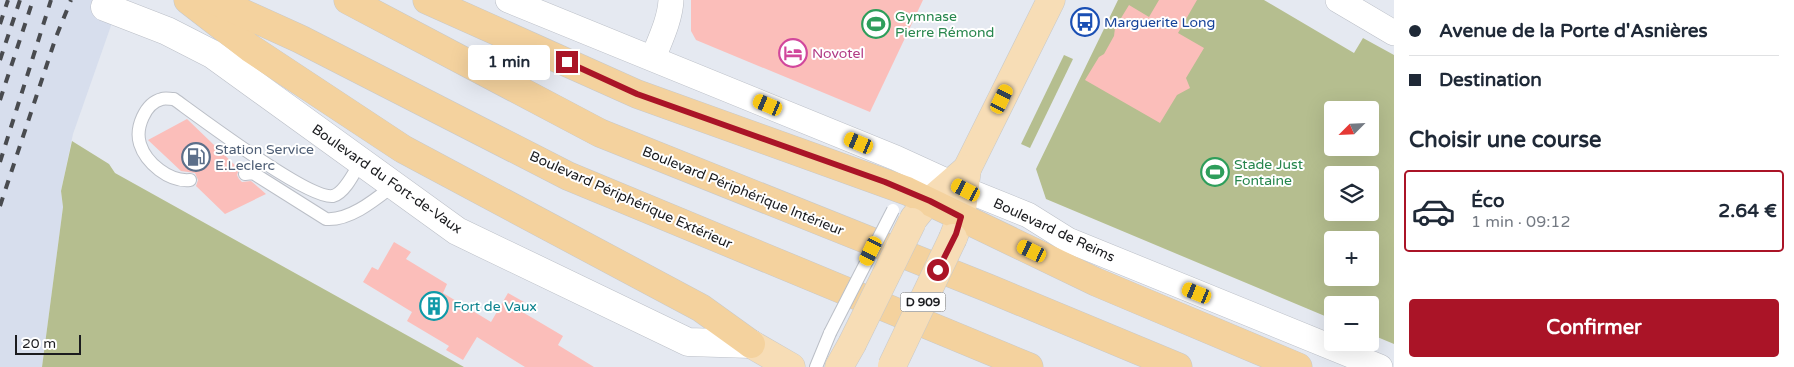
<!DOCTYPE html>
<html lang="fr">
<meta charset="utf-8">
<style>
body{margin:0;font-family:"Varela Round",sans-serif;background:#f2f2f3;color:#1f2937;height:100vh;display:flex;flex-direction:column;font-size:19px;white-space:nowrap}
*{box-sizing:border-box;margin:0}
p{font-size:16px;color:#747a83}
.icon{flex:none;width:28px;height:28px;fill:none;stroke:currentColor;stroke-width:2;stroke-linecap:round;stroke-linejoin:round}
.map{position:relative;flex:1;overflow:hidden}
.details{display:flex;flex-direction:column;background:#fff;width:400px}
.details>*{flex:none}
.hud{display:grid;align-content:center;height:110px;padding:0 15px;background:#fff}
.needle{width:32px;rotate:246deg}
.buttons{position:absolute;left:1324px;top:101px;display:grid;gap:10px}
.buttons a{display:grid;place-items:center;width:55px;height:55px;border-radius:5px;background:#fff;box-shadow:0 5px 20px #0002;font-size:25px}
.scale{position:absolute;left:15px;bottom:12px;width:66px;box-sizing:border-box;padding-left:5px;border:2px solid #1b1c1f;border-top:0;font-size:14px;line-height:18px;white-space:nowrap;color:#1b1c1f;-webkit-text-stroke:4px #fff;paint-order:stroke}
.end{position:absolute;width:22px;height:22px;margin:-11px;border:6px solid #aa1427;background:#fff;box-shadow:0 0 0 2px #fff}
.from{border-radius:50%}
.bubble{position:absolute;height:35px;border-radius:5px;background:#fff;box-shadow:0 5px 20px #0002;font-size:16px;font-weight:800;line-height:35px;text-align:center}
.car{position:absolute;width:15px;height:30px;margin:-15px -8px;border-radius:6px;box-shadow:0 0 4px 1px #0007;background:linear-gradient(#f5c518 24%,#345 0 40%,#f5c518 0 76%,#345 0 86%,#f5c518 0)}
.hud b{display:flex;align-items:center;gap:18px;height:48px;font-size:19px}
.hud b+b{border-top:1px solid #e0e1e3}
.hud i{width:12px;height:12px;background:#1f2937}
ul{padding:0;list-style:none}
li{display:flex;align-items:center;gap:15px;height:82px;margin:0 10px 8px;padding:0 5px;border:2px solid transparent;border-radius:5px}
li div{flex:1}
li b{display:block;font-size:19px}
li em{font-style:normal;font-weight:800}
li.active{border-color:#aa1427}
li>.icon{width:45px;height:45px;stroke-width:1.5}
h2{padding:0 15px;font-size:22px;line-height:60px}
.primary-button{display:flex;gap:10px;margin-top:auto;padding:10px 15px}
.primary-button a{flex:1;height:58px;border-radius:5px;background:#aa1427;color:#fff;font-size:20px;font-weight:800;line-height:58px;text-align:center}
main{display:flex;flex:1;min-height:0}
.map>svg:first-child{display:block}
</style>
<main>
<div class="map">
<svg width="1394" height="367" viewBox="0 0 1394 367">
<rect width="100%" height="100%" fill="#e5e9f1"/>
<path fill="#d7deed" d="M0 0H120L73 134 61 191 63 207 42 367H0Z"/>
<g fill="#b5be8f" fill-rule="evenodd">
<path d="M1118 0H1264L1354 53 1363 38 1394 55V344L1370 334V305H1332V319L1046 199 1036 169ZM1332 110H1370V148H1332ZM1332 175H1370V212H1332ZM1332 240H1370V278H1332Z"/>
<path d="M1064 55 1073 59 1030 148 1021 144Z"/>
<path d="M72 141 109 164 115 173 464 367H42L63 207 61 191Z"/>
</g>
<g fill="#fbbeba">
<path d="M691 0H923L870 112 696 40 691 31Z"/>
<path d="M1159 0H1197L1178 33 1204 48 1186 78 1190 88 1177 95 1160 123 1085 80 1099 57 1104 54 1114 36 1115 28 1129 5 1149 17Z"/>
<path d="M187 119 239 169 237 175 239 179 242 182 251 181 266 194 225 214 196 186 198 180 195 173 181 171 148 140Z"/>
<path d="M394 242 411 252 406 259 447 284 443 293 491 322 508 293 524 302 519 310 563 336 558 345 594 367H525L477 337 463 360 446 350 449 346 407 321 412 312 363 282 372 267 378 270Z"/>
</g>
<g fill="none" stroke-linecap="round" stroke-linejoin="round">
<defs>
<g id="service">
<path d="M245 174 253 173 326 219C350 221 376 199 394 185"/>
<path d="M190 180C169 182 146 163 140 144 135 128 145 103 162 99 165 98 170 99 174 99 199 117 309 200 333 196 345 193 355 171 361 161"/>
<path d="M816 367 830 333"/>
</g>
<g id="minor">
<path d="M508 0 896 158 966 190 1028 215 1068 240 1380 367"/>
<path d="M1338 0 1394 33"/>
<path d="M653 58C660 40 670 20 671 0"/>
</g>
<path id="secondary" d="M105 7 167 31 212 54 457 231 688 342 751 344"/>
<g id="primary">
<path d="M914 218 923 207 967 169 1051 0"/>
<path d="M953 238 961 217 967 169"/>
<path d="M751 344 791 367"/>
<path d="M839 367 852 344"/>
</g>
<g id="trunk">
<path d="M188 0 250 48 403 149 701 308 751 344"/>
<path d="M214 0 300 39 568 176 1029 367"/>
<path d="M348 0 600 133 988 288 1178 367"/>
<path d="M427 0 637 94 907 191 1096 282 1298 367"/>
</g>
</defs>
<use href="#service" stroke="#bbbfc7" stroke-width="14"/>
<use href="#minor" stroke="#bbbfc7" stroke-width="26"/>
<use href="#secondary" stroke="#bbbfc7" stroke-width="29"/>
<use href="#primary" stroke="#c8c9c9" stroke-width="29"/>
<use href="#trunk" stroke="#c8c9c9" stroke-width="29"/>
<use href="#service" stroke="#fff" stroke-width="12"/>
<use href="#minor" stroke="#fff" stroke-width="25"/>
<use href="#secondary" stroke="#fff" stroke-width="28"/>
<use href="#primary" stroke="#f7ddb6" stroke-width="28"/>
<use href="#trunk" stroke="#f4d29e" stroke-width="28"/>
<g stroke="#494b4f" stroke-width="4" stroke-dasharray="9 9" stroke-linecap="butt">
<path d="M0 24 8 0"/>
<path d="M0 60 20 0"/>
<path d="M0 100 33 0"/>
<path d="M0 162 51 0"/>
<path d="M0 206 56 37 71 0"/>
</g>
<defs>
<path id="service-bridge" d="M830 333 893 210"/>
<g id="primary-bridge">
<path d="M852 344 912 222"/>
<path d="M892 366 953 238"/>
</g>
</defs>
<use href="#service-bridge" stroke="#bbbfc7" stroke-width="14" stroke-linecap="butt"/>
<use href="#primary-bridge" stroke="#c8c9c9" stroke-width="29" stroke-linecap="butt"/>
<use href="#service-bridge" stroke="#fff" stroke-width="12"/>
<use href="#primary-bridge" stroke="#f7ddb6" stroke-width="28"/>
</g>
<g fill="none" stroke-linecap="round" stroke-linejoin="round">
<path stroke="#aa1427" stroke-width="6" d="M567 62 637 94 885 182 930 201 961 217 956 234 938 270"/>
</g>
<defs>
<symbol id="bus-ring" viewBox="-11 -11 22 22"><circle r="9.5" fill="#fff" stroke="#1a4fb4" stroke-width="1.5"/><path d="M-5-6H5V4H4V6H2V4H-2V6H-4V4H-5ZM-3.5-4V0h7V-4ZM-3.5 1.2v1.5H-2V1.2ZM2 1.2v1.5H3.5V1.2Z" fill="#1a4fb4"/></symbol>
<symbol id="stadium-ring" viewBox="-11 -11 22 22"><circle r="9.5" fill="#fff" stroke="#2e9e5b" stroke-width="1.5"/><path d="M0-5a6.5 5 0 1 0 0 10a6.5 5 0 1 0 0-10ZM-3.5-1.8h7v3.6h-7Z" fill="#2e9e5b"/></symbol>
<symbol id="hotel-ring" viewBox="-11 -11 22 22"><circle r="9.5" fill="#fff" stroke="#d1479c" stroke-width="1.5"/><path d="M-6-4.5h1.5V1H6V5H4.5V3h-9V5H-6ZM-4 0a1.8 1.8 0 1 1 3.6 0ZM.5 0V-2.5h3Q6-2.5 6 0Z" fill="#d1479c"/></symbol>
<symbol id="fuel-ring" viewBox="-11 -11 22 22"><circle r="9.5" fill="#fff" stroke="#5c6f8a" stroke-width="1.5"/><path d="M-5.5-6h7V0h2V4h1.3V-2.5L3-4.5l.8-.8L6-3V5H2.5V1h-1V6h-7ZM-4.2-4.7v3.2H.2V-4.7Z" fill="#5c6f8a"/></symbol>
<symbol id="building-ring" viewBox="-11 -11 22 22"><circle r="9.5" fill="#fff" stroke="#0f9aa8" stroke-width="1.5"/><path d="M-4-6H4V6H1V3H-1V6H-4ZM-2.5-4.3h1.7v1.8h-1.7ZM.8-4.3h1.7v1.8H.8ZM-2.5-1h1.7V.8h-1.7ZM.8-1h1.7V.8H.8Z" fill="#0f9aa8"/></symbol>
</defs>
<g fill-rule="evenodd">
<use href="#bus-ring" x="1069" y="6" width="32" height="32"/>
<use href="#stadium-ring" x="860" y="8" width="32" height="32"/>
<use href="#hotel-ring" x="777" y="37" width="32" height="32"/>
<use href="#fuel-ring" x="180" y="141" width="32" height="32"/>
<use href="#stadium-ring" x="1199" y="156" width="32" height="32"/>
<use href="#building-ring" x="418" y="290" width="32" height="32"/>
</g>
<g text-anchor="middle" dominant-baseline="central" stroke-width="4" stroke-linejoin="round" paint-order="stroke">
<rect fill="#fff" stroke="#5f6062" stroke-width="1" x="900.5" y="292.5" width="45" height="19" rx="4"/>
<g font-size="12" font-weight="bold" fill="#1b1c1f">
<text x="923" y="302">D 909</text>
</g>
<g font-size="14" fill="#27864d" stroke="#fff" text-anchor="start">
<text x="895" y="16">Gymnase<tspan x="895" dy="16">Pierre Rémond</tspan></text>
<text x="1234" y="164">Stade Just<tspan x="1234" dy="16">Fontaine</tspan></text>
</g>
<g font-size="14" fill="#164399" stroke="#fff" text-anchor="start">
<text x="1104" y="22">Marguerite Long</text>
</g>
<g font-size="14" fill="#b23c85" stroke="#fff" text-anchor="start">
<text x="812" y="53">Novotel</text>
</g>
<g font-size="14" fill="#4e5e75" stroke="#fff" text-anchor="start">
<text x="215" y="149">Station Service<tspan x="215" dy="16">E.Leclerc</tspan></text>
</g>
<g font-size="14" fill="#1b1c1f" stroke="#fff">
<text transform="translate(387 179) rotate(35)">Boulevard du Fort-de-Vaux</text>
<text transform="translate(743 191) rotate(22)">Boulevard Périphérique Intérieur</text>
<text transform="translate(631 200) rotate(24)">Boulevard Périphérique Extérieur</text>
<text transform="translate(1054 230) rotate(25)">Boulevard de Reims</text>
</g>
<g font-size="14" fill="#0d838f" stroke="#fff" text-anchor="start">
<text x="453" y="306">Fort de Vaux</text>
</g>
</g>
</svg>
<div class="buttons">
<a><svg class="needle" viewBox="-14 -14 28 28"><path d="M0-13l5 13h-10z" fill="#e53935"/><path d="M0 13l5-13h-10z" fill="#747a83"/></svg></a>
<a><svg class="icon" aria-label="layers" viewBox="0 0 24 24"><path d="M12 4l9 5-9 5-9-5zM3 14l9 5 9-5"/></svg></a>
<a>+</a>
<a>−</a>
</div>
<div class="scale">20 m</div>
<i class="end from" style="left:938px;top:270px"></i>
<i class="end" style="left:567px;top:62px"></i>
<div class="bubble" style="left:468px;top:45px;width:82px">1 min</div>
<i class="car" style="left:1002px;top:99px;rotate:26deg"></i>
<i class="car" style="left:768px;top:105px;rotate:293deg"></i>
<i class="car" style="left:859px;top:143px;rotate:293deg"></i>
<i class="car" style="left:966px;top:190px;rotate:297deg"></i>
<i class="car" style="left:871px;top:251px;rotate:206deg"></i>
<i class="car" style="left:1032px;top:251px;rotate:296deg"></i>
<i class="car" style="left:1197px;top:293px;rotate:292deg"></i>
</div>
<section class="details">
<div class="hud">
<b><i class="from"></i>Avenue de la Porte d'Asnières</b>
<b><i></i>Destination</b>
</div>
<h2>Choisir une course</h2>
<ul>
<li class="active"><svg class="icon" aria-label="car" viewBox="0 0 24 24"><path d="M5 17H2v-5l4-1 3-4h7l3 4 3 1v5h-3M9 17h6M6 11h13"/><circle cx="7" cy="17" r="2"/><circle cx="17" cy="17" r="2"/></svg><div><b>Éco</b><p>1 min · 09:12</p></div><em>2.64 €</em></li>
</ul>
<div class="primary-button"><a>Confirmer</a></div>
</section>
</main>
